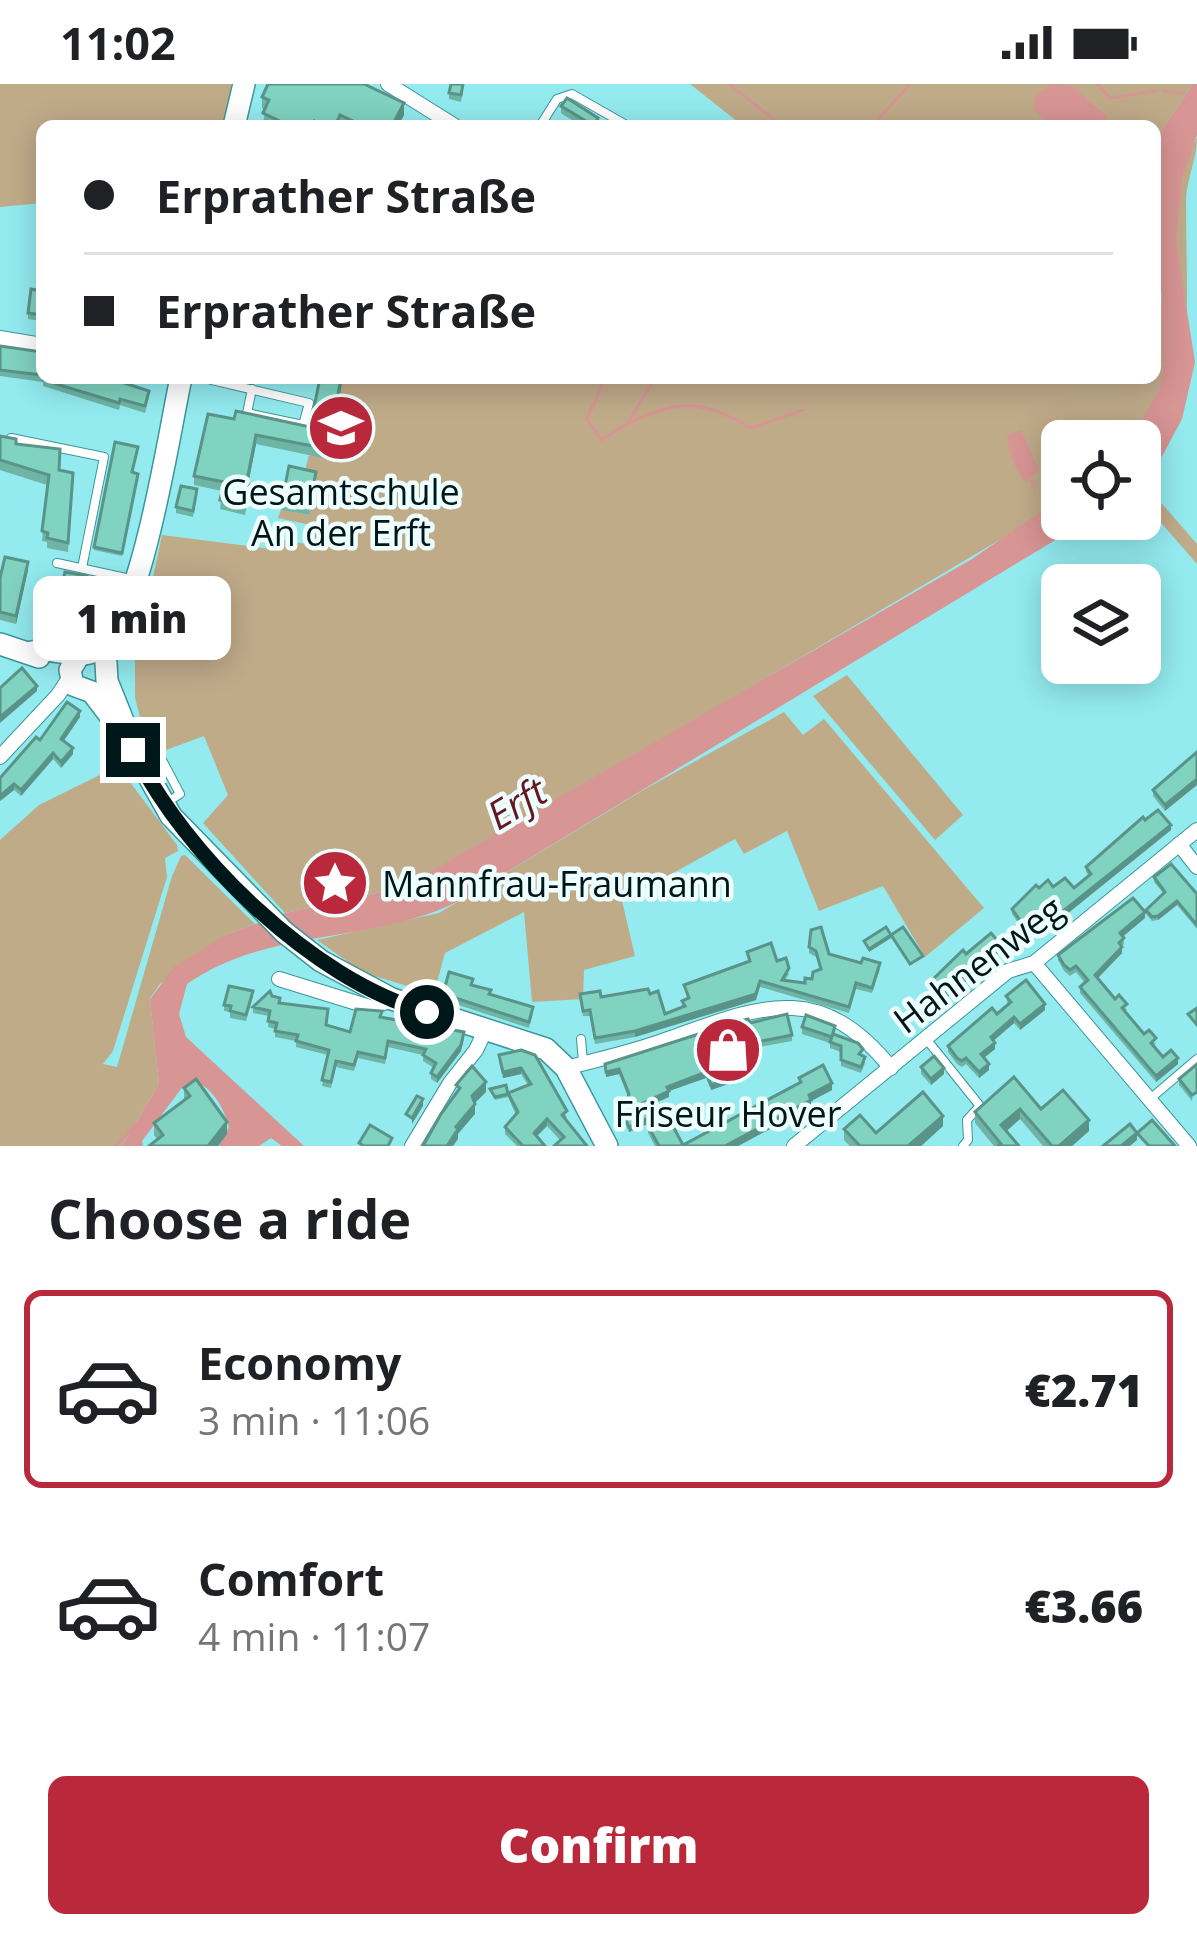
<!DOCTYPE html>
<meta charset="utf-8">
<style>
body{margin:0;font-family:"Open Sans",sans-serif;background:#f6f6f6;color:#202124;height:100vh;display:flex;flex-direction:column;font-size:45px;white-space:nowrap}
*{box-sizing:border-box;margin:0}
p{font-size:39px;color:#757577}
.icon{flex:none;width:66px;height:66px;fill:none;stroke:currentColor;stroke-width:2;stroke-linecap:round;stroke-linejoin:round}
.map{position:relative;height:1062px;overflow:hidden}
.drawer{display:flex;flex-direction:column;background:#fff;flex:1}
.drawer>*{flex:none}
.guide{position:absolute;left:36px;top:36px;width:1125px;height:264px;border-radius:18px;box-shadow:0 6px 30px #0003;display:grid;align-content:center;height:264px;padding:0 48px;background:#fff}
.fabs{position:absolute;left:1041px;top:336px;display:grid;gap:24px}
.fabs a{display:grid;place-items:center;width:120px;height:120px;border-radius:18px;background:#fff;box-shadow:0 6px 30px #0003;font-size:60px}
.end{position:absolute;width:54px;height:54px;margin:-27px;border:15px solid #001719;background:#fff;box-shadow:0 0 0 6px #fff}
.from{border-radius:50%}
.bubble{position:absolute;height:84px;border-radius:18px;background:#fff;box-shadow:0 6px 30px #0003;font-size:39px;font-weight:800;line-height:84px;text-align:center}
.guide b{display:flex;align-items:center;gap:42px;height:114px;font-size:45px}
.guide b+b{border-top:3px solid #e0e0e0}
.guide i{width:30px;height:30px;background:#202124}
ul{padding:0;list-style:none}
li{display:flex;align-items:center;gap:36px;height:198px;margin:0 24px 18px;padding:0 24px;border:6px solid transparent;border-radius:18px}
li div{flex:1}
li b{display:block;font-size:45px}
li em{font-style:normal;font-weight:800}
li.active{border-color:#ba293b}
li>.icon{width:108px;height:108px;stroke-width:1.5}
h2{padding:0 48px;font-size:54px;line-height:144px}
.action{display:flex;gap:24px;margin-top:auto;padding:24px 48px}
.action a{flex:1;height:138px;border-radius:18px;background:#ba293b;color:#fff;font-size:48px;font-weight:800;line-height:138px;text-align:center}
.status{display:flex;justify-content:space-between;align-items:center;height:84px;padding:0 60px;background:#fff;direction:ltr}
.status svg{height:33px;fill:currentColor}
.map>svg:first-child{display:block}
</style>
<div class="status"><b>11:02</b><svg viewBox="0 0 49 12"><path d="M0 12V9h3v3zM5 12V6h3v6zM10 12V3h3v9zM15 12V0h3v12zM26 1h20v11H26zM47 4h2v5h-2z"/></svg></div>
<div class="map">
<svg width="1197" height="1062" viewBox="0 0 1197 1062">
<rect width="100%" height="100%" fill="#93ebef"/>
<g fill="#c0ab89">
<path d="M0 0H232L222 42H42V119L0 123Z"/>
<path d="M690 0H1193L1155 56V42H743Z"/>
<path d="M1197 54C1197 76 1186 96 1186 118 1186 217 1197 327 1143 406L1140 402C1197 288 1135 166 1197 54Z"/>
<path d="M1155 166C1160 204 1173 272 1158 308 1151 325 1139 341 1130 357H1062V413L1018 445 621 680 404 803 285 829 203 739 228 711 204 652 150 672 135 614V577L162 451 271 465 274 454 311 461 315 442 278 434 281 425 308 431 303 395 309 371 328 374 342 294H1155Z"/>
<path d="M1150 406 1197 460V480L1143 418Z"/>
<path d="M847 591 963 731 935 756 813 612Z"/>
<path d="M784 628 803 651 824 635 984 824 925 873 883 802 819 827 787 747 744 770 735 755 622 817 635 872 584 886 583 915 532 918 524 828 445 869 434 910 364 889 317 856 439 829 645 705Z"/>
<path d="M118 682 177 761 178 767 165 774 167 793 113 967 103 980 117 983 172 792 181 772 185 771 255 840 228 850 160 900 150 914 159 1000 122 1062H0V756L39 721Z"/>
</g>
<g fill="#d79594">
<path d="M1051 0 1072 2 1108 33 1101 42C1072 42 1053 49 1033 24L1036 11Z"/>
<path d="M1193 0H1197V51L1182 95 1176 157 1195 278 1182 335 1159 378 1140 398V357H1130L1159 306 1163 284 1162 214 1155 166V56Z"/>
<path d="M1021 346 1039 386 1026 398C1015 388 1008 366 1007 351Z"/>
<path d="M1062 413V435H1090L459 817C375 860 267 843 187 900L179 930 186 953 304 1062H282L271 1054 259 1062H219L229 1043C224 1025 213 1003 194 997L181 1005 142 1057 143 1062H122L159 1000 150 915 175 882 228 850 285 829 404 803 972 475Z"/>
</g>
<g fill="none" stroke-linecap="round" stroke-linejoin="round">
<g stroke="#d79594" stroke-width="3">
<path d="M729 0 782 42"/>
<path d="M1097 0 1110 14 1155 7"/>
<path d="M1163 7 1183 9"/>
<path d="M872 42 910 0"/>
<path d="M603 294C602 309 592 321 587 335L601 356 627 340 655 294"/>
<path d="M627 340C679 315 701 315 751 344L803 326"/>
<path d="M1032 396 1034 404"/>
<path d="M116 1062 135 1041"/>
</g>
<defs>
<g id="service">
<path d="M540 42 557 15 572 10 628 42"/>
<path d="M203 294 309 319 303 341 247 329 252 305"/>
<path d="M11 354 104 373 82 484"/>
<path d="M57 479 135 496"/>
<path d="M161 674 180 710 169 717"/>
<path d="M581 955 583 978"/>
<path d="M927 956 980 1022 967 1036 968 1056 963 1062"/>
<path d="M1150 1015 1197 975"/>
</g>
<g id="minor">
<path d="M388 0 455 42"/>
<path d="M0 254 42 261"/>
<path d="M0 673 58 611 70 593"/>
<path d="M1179 760 1197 783"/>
<path d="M1034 879 1189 1062"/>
<path d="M279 895 373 924 392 915"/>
<path d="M566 984C599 975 633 968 665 956 759 923 818 894 891 984"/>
<path d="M412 1062 450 999 476 966 486 945"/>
<path d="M794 1062 1008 887 1034 879 1197 746"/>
</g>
<g id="secondary">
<path d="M234 42 244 0"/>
<path d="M0 560 39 573"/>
<path d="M32 568C54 561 73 577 95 567 141 546 169 347 181 294"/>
<path d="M78 573 70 586 73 601 92 608 127 654 171 732 284 848 321 877 392 915 546 965 566 984 607 1062"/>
<path d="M106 579 107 597 125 642"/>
</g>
</defs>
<use href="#service" stroke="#3c969a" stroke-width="10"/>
<use href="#minor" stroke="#3c969a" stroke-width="16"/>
<use href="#secondary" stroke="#3c969a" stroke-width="24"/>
<use href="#service" stroke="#fff" stroke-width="8"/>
<use href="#minor" stroke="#fff" stroke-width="14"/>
<use href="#secondary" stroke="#fff" stroke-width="21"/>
</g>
<g fill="#6eb5a6">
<path d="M463 6 461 18 449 15V9Z"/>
<path d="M262 13 404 31 398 42H265L263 41 265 26 262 24Z"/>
<path d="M561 22 598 42H581L561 29Z"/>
<path d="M42 207V237L28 235V229Z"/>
<path d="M0 262 42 268V294L149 313 145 329 120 321 119 326 43 302V298L0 292Z"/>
<path d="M343 294 328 375 256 360 248 401 249 411 245 431 220 425 222 407 194 401V392L234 335 310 343Z"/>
<path d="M0 352 59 386 73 389 68 468 47 464V458L42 457 47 401 0 386Z"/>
<path d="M133 388 122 472 94 466V463Z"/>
<path d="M316 398 309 431 282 426V416Z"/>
<path d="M197 412 193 433 176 429V423Z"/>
<path d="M28 486 16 540 0 536V494Z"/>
<path d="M87 499 78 547 55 543V536Z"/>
<path d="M80 633 63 657 73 670 61 684 53 675 21 712 14 706 0 717 40 656Z"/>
<path d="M1197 668 1165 727 1153 712V706Z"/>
<path d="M1145 736 1171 746 1057 838 1051 830 1027 851 1012 830V825L1039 804 1053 803 1074 804 1089 792 1086 788V783Z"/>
<path d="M1154 793 1197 810V845L1177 821 1158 836 1152 837 1146 830V826L1164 810 1154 798Z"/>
<path d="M1145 834 1123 852 1124 860 1122 862V869L1098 894 1127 926 1124 927 1144 950 1156 960 1153 962 1163 973 1178 980 1156 998 1080 909V903L1085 899 1076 888 1070 892 1064 887 1058 876V871Z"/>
<path d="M809 863 880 885 872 909 856 905 849 929 760 903 756 916 635 953 595 960 590 932H583L580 910 601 913 650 910 665 930 682 923V917L687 914 684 901 748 877 747 868 777 877 789 890 785 896 805 899 812 895 820 886 816 873 809 869Z"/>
<path d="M1001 867 942 918 930 904V898L966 870Z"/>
<path d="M473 901 533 929 529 944 443 916V910Z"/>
<path d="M272 912 279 919 326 942 350 948 380 933 464 954 461 967 437 999 431 995V989L434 984 423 977V971L388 963 385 980 358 974 354 987 336 983 331 1004 322 1002 328 971 296 963V957L275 953V945L268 943 269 932 253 929V923Z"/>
<path d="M1006 912 1045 926 1020 946 1014 939 994 956 995 965 984 974 989 986 979 994 966 980 962 983 957 980 948 968V962L1008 921Z"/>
<path d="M253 913 246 937 230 934V928L224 927V921Z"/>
<path d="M750 939 792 951V957L743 966 746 979 731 986 734 998 711 1006 706 994 669 1007V1013L646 1023 650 1039 629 1048 619 1026V1021L627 1017 628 1013 619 990 606 993 605 980Z"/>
<path d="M802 943 835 950 863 972 865 979 861 989 841 982V968L830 964V959L802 950Z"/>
<path d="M521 966 567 1033 565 1035 587 1062 560 1056 547 1042 537 1052 545 1062H517L505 1050V1043L516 1031 508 1013 495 1016 490 1005 508 1009 528 1001 521 990 503 994 499 978V971Z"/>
<path d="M1197 980 1192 1017 1179 1001V995Z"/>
<path d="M921 983 944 990 931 1001 921 990Z"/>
<path d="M799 994 832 1006 811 1017V1023L738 1062H655L648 1049V1042L683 1061 799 999Z"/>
<path d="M184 1004 227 1050 218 1062H149L157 1055 154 1051V1039L184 1016Z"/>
<path d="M1041 1025 1089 1047 1072 1062H1043L1020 1035 1006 1047 1019 1062H994L975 1039V1028Z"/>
<path d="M943 1042 921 1062H850L844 1056V1045L876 1049Z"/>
</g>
<g fill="#5a9387">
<path d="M404 19V31L398 42H392Z"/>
<path d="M341 294H343L328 375V365Z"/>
<path d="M256 351V360L246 410V401Z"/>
<path d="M28 478V486L16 540V532Z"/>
<path d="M37 602V607L0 639V633Z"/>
<path d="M80 627V633L61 661V655Z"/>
<path d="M73 664V670L61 684V678Z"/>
<path d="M53 669V675L21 712V706Z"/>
<path d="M1197 695V701L1165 727V721Z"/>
<path d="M14 700V706L0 717V712Z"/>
<path d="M1171 741V746L1057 838V832Z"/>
<path d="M1177 817V821L1158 836V832Z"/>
<path d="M1051 825V830L1027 851V846Z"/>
<path d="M1145 828V834L1120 855V849Z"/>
<path d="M891 851V854L869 868V865Z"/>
<path d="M1001 861V867L942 918V912Z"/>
<path d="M1122 863V869L1095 897V891Z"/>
<path d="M760 897 756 916 635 953V947Z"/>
<path d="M1045 920V926L1020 946V940Z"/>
<path d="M1014 933V939L991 959V953Z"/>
<path d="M464 948 461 967 437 999V993Z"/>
<path d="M995 959V965L981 976V970Z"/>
<path d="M746 974V979L730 986V981Z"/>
<path d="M1178 974V980L1156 998V992Z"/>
<path d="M989 980V986L979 994V988Z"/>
<path d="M521 984V990L503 994V988Z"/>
<path d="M944 984V990L931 1001V995Z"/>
<path d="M619 985V990L606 993V988Z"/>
<path d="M706 988V994L669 1007V1013L643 1024V1019L667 1003Z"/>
<path d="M734 992V998L711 1006V1001Z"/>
<path d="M486 998V1008L472 1022V1012Z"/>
<path d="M832 999V1006L811 1017V1023L738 1062H725Z"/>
<path d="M423 1015V1022L412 1040V1034Z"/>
<path d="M475 1020V1030L458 1050V1055L453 1062H447L456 1043Z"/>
<path d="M1020 1025V1035L1001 1052V1041Z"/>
<path d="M943 1032V1042L921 1062H908Z"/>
<path d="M650 1033V1039L629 1048V1043Z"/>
<path d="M547 1035V1042L534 1055V1049Z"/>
<path d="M1089 1036V1047L1072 1062H1059Z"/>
<path d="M227 1038V1050L218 1062H208Z"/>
<path d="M1137 1049V1056L1130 1062H1121Z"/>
</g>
<g fill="#80d2c1" stroke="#5a9387" stroke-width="3">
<path d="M268 0H364L404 19 392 42H364L340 31 335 42H324L314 37 311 42H290L263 29 269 16 262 13Z"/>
<path d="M451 0H463L461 11 449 9Z"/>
<path d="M567 14 598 34 594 42 561 22Z"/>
<path d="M31 205 42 207V231L28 229Z"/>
<path d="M0 262 42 268V291L0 286Z"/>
<path d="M43 294H109L149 307 145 322 120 315 119 319 43 296Z"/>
<path d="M320 294H341L328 365 256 351 246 401H249L245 421 220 416 224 398 194 392 208 330 234 335 236 327 310 343Z"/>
<path d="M0 352 16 355V360L60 365 59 386 73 389 68 459 47 454 48 449 42 447 49 391 0 376Z"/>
<path d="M115 358 138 363 132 388 138 390 122 469 94 463Z"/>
<path d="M289 382 316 388 309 422 282 416Z"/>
<path d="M181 402 197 405 193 427 176 423Z"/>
<path d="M5 473 28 478 16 532 0 528V494Z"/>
<path d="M65 488 87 492 78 541 55 536Z"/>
<path d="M22 584 37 602 0 633V604Z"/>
<path d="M67 618 80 627 61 655 73 664 61 678 53 669 21 706 14 700 0 712V694L36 653 40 656Z"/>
<path d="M1197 668V695L1165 721 1153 706Z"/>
<path d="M1158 726 1171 741 1057 832 1051 825 1027 846 1012 825 1036 801 1039 804 1048 796 1053 803 1065 794 1074 804 1091 790 1086 783 1143 733 1145 736Z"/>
<path d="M1171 780 1197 810V841L1177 817 1158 832 1152 833 1146 826 1165 808 1154 793Z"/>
<path d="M1133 814 1145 828 1120 849 1124 854 1119 859 1122 863 1095 891 1115 915 1119 911 1127 920 1122 924 1144 950 1149 946 1156 954 1151 959 1163 973 1171 966 1178 974 1156 992 1080 903 1088 896 1076 882 1070 886 1064 881 1058 871Z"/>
<path d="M821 843 829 870 861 879 863 874 880 879 872 904 856 899 849 923 760 897 756 910 635 947 595 954 590 926 583 927 580 910 600 907 601 913 648 905 650 910 658 907 665 930 685 922 682 917 689 914 684 901 750 877 747 868 771 859 777 877 786 874 789 884 782 896 805 899V894L812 895 813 888 821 885 816 867 809 863 811 846Z"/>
<path d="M886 843 891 851 869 865 864 857Z"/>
<path d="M903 843 923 872 910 880 891 851Z"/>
<path d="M991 849 1001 861 942 912 930 898 963 866 966 870Z"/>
<path d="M449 888 473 895 471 901 491 906 489 910 533 923 529 938 443 910Z"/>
<path d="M1026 896 1045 920 1020 940 1014 933 991 953 995 959 981 970 989 980 979 988 966 974 962 977 957 974 948 962 992 924 997 930 1011 918 1006 912Z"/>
<path d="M229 902 253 907 246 931 230 927 231 922 224 921Z"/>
<path d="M270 907 272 912 280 914 279 919 328 925 326 941 350 948 356 925 382 927 380 933 464 948 461 961 437 993 431 989 436 979 423 971 426 965 388 957 385 974 358 968 354 981 336 977 331 998 322 996 329 966 296 957 298 951 275 947 277 939 268 937 270 927 253 923Z"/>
<path d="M1197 924V941L1188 930Z"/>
<path d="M787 930 792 951 742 961 746 974 730 981 734 992 711 1001 706 988 667 1003 669 1007 643 1019 650 1033 629 1043 619 1021 627 1017 629 1010 619 985 606 988 605 980 733 939 748 935 750 939Z"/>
<path d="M806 931 835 942 832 953 802 943Z"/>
<path d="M833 950 858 959 863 965 859 970 865 973 861 983 841 976V962L830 958Z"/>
<path d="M521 966 535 971 567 1027 562 1031 587 1062H554L564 1053 547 1035 534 1049 545 1062H523L505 1043 518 1028 508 1009 531 1000 521 984 503 988 499 971Z"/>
<path d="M934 972 944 984 931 995 921 983Z"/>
<path d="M1197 980V1008L1192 1011 1179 995Z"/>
<path d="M823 981 832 999 809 1011 811 1016 725 1062H659L648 1042 667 1031 683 1061 801 998 799 994Z"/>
<path d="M472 982 486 998 472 1012 475 1020 456 1043 458 1045 447 1062H423L441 1030 460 1004 456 1001Z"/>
<path d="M1014 993 1041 1025 1063 1006 1089 1036 1059 1062H1052L1020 1025 1001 1041 1019 1062H998L1001 1060 975 1028Z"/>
<path d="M196 995 227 1038 208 1062H149L163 1051 154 1039 190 1012 184 1004Z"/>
<path d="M506 1001 508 1010 495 1013 490 1005Z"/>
<path d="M923 1008 943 1032 908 1062H860L844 1045 860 1031 876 1049Z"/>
<path d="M417 1012 423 1015 412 1034 406 1030Z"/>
<path d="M1152 1036 1175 1062H1149L1137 1049Z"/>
<path d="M1130 1040 1137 1049 1121 1062H1103Z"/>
<path d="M370 1041 392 1054 388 1062H364L359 1059Z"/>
</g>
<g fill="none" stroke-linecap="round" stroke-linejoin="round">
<path stroke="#001719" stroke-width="15" d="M133 666C185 771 312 896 427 928"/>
</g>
<defs>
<symbol id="school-disc" viewBox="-11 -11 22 22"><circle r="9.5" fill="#ba293b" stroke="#eefeff"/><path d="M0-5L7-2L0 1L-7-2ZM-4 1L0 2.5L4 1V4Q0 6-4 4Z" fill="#fff"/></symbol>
<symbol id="sight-disc" viewBox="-11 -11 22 22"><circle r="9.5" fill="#ba293b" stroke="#eefeff"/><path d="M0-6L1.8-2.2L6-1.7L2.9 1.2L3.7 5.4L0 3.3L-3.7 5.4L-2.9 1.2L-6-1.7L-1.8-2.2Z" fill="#fff"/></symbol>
<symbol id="shop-disc" viewBox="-11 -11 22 22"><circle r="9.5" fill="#ba293b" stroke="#eefeff"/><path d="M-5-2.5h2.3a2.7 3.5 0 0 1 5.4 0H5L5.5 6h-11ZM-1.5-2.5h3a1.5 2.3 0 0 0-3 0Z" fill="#fff"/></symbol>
</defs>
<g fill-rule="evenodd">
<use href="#school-disc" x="303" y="306" width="76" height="76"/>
<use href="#sight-disc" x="297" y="761" width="76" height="76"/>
<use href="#shop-disc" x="690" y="928" width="76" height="76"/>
</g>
<g text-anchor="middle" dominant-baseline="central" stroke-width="9" stroke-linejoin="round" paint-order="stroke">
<g font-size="36" fill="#001719" stroke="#eefeff">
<text x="341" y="407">Gesamtschule<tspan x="341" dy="41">An der Erft</tspan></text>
<text x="382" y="799" text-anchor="start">Mannfrau-Fraumann</text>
<text x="728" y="1029">Friseur Hover</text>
</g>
<g font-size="36" fill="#001719" stroke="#eefeff">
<text transform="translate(978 880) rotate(-37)">Hahnenweg</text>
</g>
<g font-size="39" font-style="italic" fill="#661820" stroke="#eefeff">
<text transform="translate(516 718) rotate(-31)">Erft</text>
</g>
</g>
</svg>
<div class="fabs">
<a><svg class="icon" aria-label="locate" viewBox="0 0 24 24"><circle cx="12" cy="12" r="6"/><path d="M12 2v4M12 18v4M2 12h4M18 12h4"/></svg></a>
<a><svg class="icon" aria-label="layers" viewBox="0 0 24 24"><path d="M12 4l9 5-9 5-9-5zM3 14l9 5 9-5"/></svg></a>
</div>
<i class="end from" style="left:427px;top:928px"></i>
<i class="end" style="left:133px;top:666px"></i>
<div class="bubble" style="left:33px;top:492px;width:198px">1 min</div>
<div class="guide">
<b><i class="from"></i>Erprather Straße</b>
<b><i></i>Erprather Straße</b>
</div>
</div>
<section class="drawer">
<h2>Choose a ride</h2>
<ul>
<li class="active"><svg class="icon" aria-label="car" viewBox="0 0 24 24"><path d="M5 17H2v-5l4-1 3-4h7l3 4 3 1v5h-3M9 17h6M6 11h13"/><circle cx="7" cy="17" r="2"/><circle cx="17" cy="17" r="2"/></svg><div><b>Economy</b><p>3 min · 11:06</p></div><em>€2.71</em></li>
<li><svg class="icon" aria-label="car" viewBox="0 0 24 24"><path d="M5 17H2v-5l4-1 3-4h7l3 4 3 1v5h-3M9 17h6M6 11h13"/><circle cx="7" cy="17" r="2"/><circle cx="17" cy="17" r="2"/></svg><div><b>Comfort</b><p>4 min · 11:07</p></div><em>€3.66</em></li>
</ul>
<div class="action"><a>Confirm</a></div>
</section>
